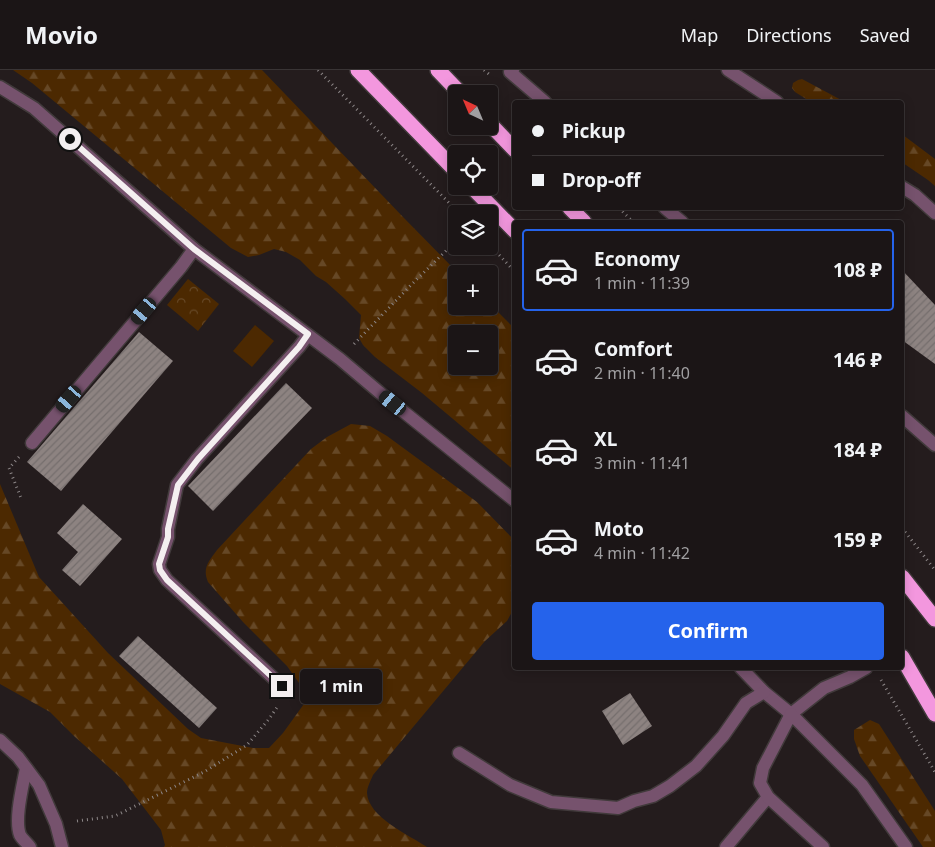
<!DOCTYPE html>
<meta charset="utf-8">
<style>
body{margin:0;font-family:"Noto Sans",sans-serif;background:#282223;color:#f1f3f6;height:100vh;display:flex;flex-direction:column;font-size:19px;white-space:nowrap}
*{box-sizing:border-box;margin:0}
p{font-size:16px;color:#a09fa1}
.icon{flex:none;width:28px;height:28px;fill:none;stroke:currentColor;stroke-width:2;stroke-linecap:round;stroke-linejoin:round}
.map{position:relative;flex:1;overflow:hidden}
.panel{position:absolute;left:512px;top:150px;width:392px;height:450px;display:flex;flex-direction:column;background:#1b1516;border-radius:5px;box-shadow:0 2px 12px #0003,0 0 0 1px #393435}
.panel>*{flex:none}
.hud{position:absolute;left:512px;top:30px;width:392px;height:110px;border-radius:5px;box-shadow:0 2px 12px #0003,0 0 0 1px #393435;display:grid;align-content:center;height:110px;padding:0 20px;background:#1b1516}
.needle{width:32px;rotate:316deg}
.buttons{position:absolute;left:448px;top:15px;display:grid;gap:10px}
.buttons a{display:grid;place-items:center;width:50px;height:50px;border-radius:5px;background:#1b1516;box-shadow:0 2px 12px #0003,0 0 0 1px #393435;font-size:25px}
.end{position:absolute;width:22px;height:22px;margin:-11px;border:6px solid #f4eff0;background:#111;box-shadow:0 0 0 2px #111}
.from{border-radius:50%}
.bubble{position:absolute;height:35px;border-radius:5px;background:#1b1516;box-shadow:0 2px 12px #0003,0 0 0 1px #393435;font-size:16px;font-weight:700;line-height:35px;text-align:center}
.car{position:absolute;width:15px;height:30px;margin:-15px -8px;border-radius:6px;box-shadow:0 0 4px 1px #0007;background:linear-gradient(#222 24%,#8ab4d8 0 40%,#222 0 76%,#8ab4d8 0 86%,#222 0)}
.hud b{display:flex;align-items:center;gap:18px;height:48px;font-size:19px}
.hud b+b{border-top:1px solid #393435}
.hud i{width:12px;height:12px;background:#f1f3f6}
ul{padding:9px 0 0;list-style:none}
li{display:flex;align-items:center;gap:15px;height:82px;margin:0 10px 8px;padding:0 10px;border:2px solid transparent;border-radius:5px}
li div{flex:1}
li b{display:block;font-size:19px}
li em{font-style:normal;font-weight:700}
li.on{border-color:#2563eb}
li>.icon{width:45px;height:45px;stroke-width:1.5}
.cta{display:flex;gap:10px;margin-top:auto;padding:10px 20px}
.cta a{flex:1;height:58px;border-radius:5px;background:#2563eb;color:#fff;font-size:20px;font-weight:700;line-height:58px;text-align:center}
header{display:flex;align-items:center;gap:30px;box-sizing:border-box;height:70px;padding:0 25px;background:#1b1516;border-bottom:1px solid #393435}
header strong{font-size:24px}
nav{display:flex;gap:28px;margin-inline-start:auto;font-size:18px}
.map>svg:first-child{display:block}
</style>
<header>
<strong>Movio</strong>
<nav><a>Map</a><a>Directions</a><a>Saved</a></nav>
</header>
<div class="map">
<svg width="935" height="777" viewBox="0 0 935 777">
<defs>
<pattern id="forest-firs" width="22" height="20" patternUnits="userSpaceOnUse" patternTransform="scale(1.25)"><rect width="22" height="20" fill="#4c2901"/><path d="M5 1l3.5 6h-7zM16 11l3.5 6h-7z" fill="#664826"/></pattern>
<pattern id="park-crowns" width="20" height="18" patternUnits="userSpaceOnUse" patternTransform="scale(1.25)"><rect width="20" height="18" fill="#4c2901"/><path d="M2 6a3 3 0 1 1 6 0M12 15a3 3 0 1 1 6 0" fill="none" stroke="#664826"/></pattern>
<pattern id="building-hatch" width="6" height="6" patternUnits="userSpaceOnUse" patternTransform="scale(1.25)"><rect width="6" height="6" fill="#8d8381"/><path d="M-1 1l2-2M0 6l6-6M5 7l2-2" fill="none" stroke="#756e6d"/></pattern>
</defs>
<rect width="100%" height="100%" fill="#241c1d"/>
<g fill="url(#forest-firs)" fill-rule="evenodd">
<path d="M13 0H262L403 147 459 204H456V236H489V233L515 259V401L422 323 375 287 363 275 359 268 361 245 345 229 326 212 316 206 300 190 286 182 274 179 259 185 248 187 231 178 32 13ZM456 264H489V296H456Z"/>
<path d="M802 9 845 32H811L795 22 792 18 793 13 798 10Z"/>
<path d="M903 65 935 89V116L928 110 903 93Z"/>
<path d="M351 354 370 356 387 366 477 432 515 471V536L507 551 485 571 373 705C371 710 367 717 367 723 368 747 409 765 427 777H164L165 775 161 760 122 709 74 666 50 642 0 614V414L39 507 108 583 188 659 201 668 253 678H269L283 663 309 627 287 596 243 552 208 512C202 498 209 491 217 480L311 379 327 367Z"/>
<path d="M870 650 879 654 935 741V777H923L860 686 854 669V660Z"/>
</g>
<path fill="url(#park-crowns)" d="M188 209 219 234 198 261 167 235Z"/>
<path fill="#4c2901" d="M255 255 274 271 252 297 233 281Z"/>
<g fill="url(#building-hatch)">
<path d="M902 200 935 235V294L902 270Z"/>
<path d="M139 262 173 291 61 421 27 392Z"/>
<path d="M286 313 312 338 213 441 188 416Z"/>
<path d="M83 434 122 469 80 516 62 500 78 482 57 463Z"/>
<path d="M138 566 217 638 199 658 119 586Z"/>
<path d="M630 623 652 656 623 675 602 641Z"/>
</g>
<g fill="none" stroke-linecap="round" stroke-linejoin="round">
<defs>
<g id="minor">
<path d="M513 0 510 2 545 32"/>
<path d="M728 0 777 32"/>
<path d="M0 17 34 38 194 179 340 289 379 322 515 431"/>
<path d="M902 117 915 125 935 143"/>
<path d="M665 138 682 152"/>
<path d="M902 346 935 375"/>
<path d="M32 373 181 197 194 179"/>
<path d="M741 598 764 622 791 644 824 618 850 607 866 598"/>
<path d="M282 616 167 510 160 500 159 494 168 467V459L177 415 197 389 299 277 308 265"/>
<path d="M0 670 18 687 39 715 56 754 62 777"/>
<path d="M459 683 510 715 551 732 618 738 634 731 653 726 670 716 696 696 723 666 746 633 764 622"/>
<path d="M26 698C23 715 14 749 20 765 22 769 27 773 30 777"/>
<path d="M726 777 768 727"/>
<path d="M823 777 768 727 760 713 763 698 791 644 862 715 906 777"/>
</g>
<g id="highway">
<path d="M358 0 456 101"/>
<path d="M438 0 461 24"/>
<path d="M489 53 515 80"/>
<path d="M471 116 515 161"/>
<path d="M570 138 584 152"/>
<path d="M902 507 935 549"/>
<path d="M902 587 935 644"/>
</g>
</defs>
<use href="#minor" stroke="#413a3b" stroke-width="15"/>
<use href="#highway" stroke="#413a3b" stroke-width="18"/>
<g stroke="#8d8788" stroke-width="3" stroke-dasharray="1 4" stroke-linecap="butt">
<path d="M318 0 460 144"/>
<path d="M484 0 490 5"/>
<path d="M619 138 633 152"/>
<path d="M489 174 515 202"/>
<path d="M354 274 412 214 456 171"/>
<path d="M19 387 9 398 21 428"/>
<path d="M902 458 935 500"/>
<path d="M881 610 935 702"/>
<path d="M77 751 115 746 204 702 247 675 269 649 278 636"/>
</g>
<use href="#minor" stroke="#76526d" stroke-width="12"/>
<use href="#highway" stroke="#f397de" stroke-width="15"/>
</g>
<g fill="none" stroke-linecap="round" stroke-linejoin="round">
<path stroke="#f4eff0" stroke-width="6" d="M70 69 194 179 308 264 299 277 198 389 178 415 168 459V467L159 494 160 500 167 510 282 616"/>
</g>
</svg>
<div class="buttons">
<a><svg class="needle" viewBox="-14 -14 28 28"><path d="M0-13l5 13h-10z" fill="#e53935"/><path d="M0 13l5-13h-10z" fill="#a09fa1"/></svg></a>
<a><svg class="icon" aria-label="locate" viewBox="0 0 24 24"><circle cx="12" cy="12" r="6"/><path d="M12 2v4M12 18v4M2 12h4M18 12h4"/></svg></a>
<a><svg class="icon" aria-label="layers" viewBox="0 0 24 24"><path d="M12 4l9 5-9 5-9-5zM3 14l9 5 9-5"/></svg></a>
<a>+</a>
<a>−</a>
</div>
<i class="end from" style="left:70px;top:69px"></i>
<i class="end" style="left:282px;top:616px"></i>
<div class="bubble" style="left:300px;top:599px;width:82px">1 min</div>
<i class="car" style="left:144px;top:241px;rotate:220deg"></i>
<i class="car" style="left:69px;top:329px;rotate:221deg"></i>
<i class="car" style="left:393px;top:333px;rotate:309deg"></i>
<div class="hud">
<b><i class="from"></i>Pickup</b>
<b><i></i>Drop-off</b>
</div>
<section class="panel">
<ul>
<li class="on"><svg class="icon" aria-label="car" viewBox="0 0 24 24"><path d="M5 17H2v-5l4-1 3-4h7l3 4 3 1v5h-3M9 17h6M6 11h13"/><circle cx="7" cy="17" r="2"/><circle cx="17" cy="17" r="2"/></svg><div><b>Economy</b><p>1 min · 11:39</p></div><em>108 ₽</em></li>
<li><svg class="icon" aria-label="car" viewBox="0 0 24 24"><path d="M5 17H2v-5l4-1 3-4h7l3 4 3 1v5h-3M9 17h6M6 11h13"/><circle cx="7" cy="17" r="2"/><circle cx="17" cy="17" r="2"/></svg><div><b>Comfort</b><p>2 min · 11:40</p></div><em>146 ₽</em></li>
<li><svg class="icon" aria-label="car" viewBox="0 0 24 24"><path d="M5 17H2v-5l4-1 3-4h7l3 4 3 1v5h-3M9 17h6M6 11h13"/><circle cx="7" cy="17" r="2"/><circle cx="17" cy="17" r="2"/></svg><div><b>XL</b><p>3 min · 11:41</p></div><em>184 ₽</em></li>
<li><svg class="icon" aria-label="car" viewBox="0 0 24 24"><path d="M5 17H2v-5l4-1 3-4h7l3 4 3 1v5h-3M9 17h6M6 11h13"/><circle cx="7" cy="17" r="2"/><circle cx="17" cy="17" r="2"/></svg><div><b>Moto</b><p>4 min · 11:42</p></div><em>159 ₽</em></li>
</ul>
<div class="cta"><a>Confirm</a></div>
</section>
</div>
